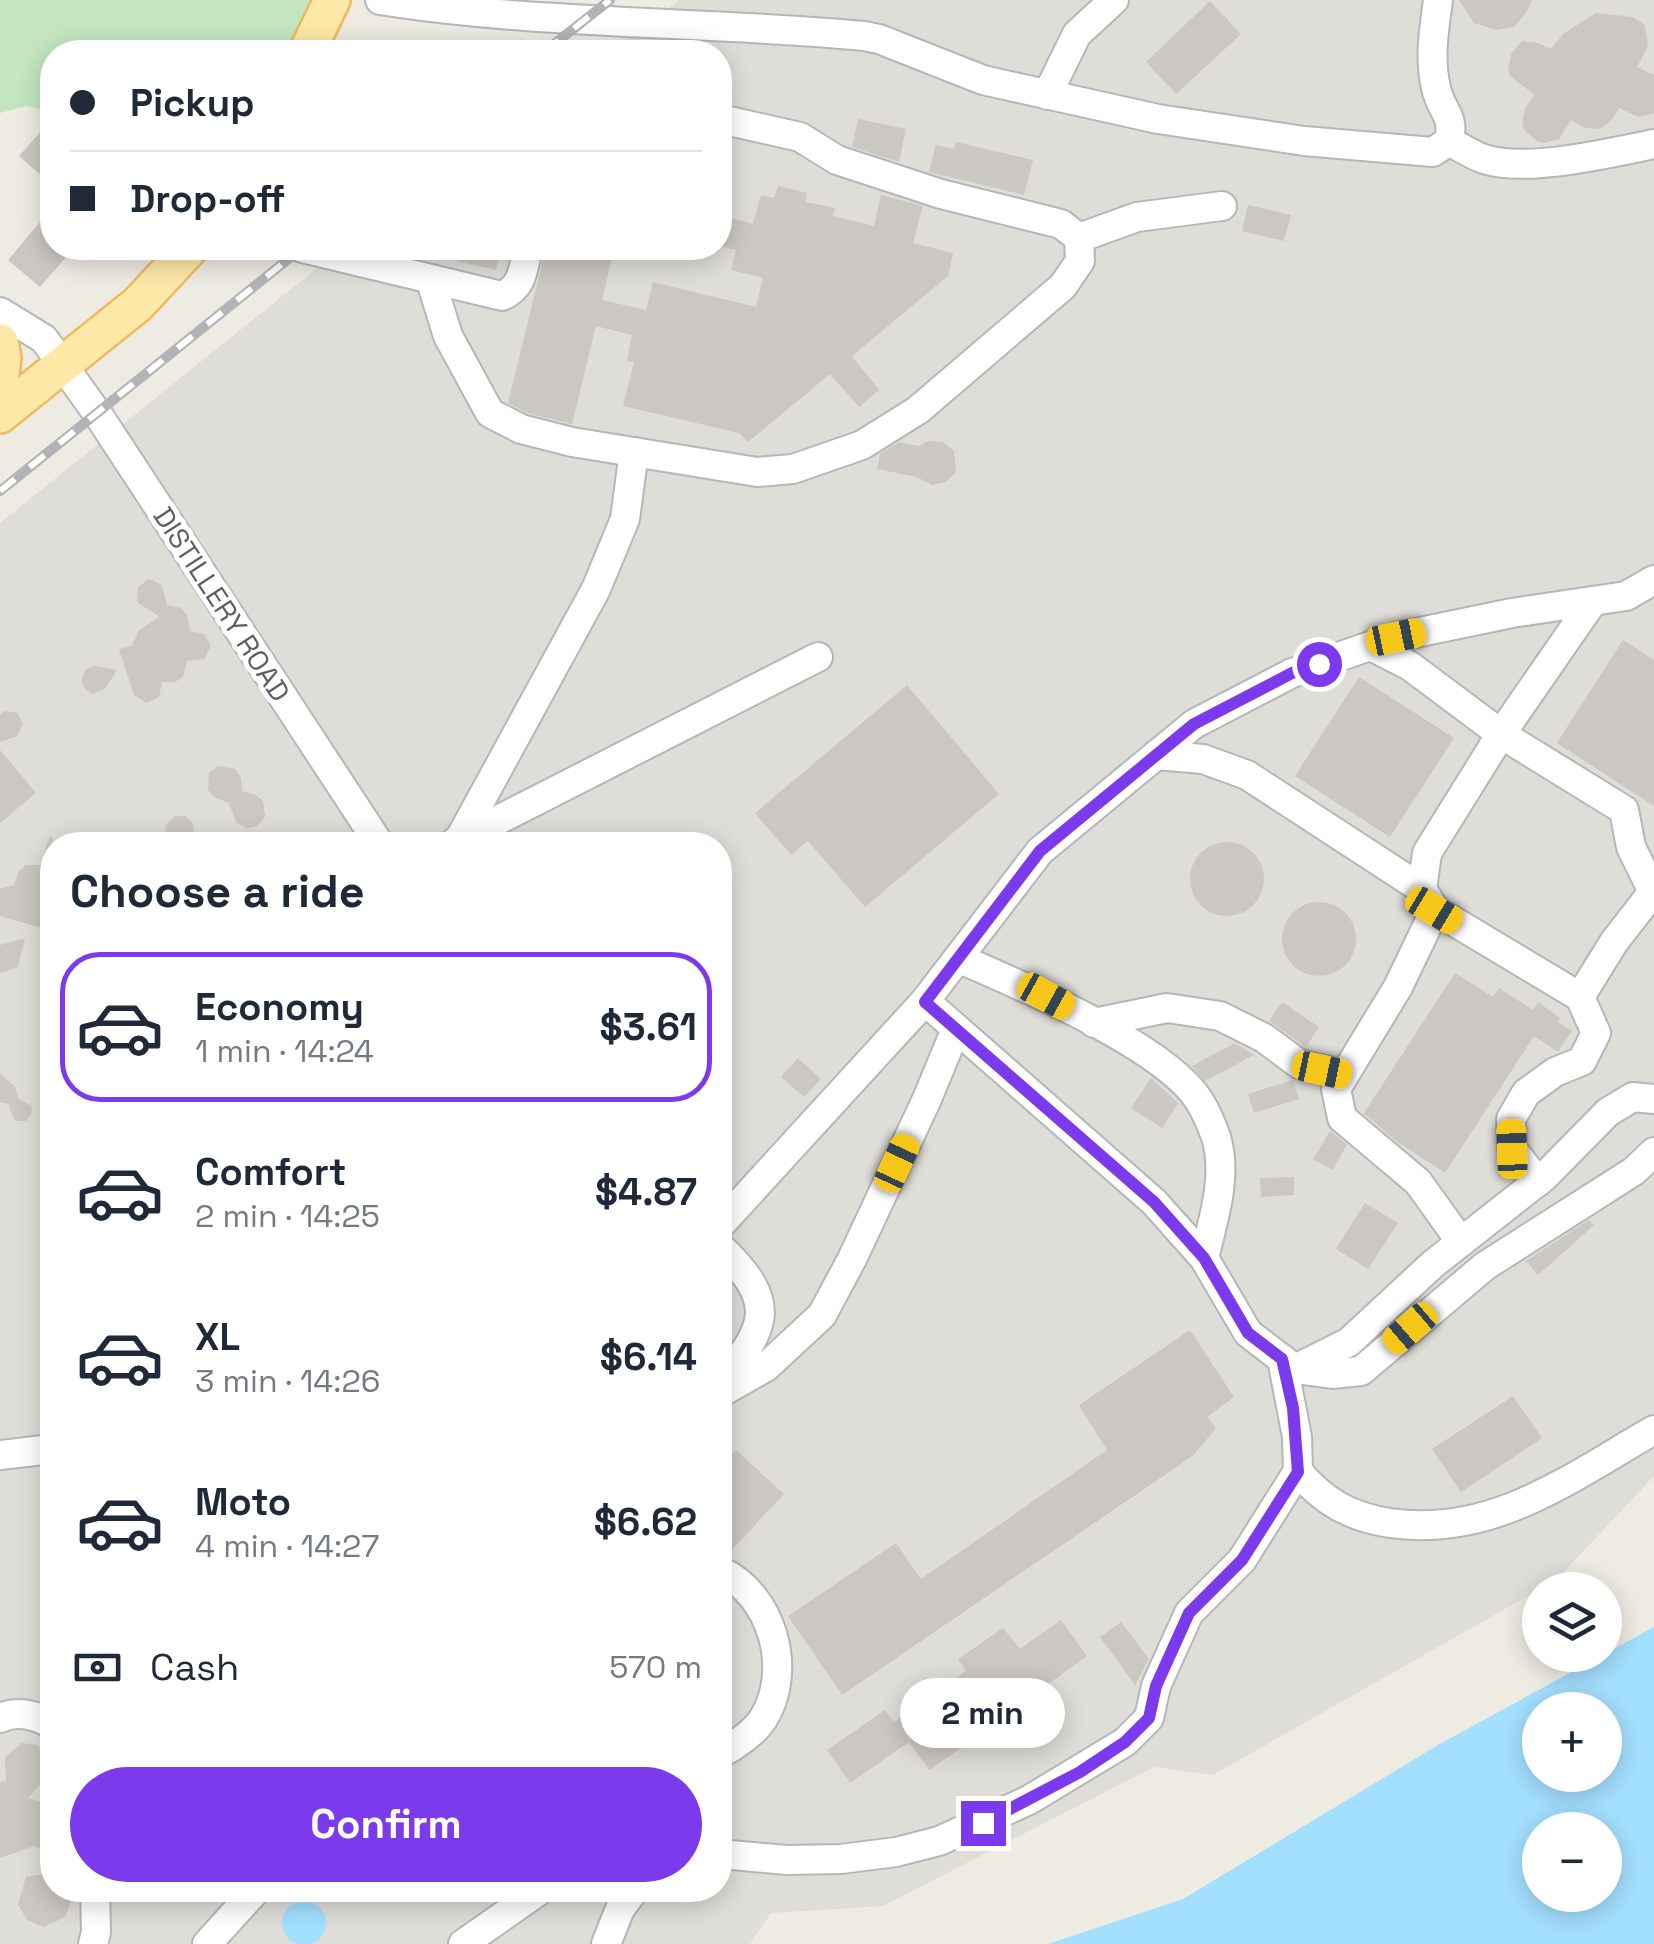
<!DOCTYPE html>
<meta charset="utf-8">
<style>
body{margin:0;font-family:"Space Grotesk",sans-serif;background:#f6f6f7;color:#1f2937;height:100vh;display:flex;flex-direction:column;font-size:38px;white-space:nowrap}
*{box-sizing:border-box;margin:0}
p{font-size:32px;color:#747a83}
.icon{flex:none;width:55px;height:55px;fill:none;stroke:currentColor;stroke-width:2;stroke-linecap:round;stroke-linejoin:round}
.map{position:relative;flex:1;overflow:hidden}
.details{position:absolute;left:40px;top:832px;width:692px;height:1070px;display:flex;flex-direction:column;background:#fff;border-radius:40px;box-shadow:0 5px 25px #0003}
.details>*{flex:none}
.banner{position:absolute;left:40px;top:40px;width:692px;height:220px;border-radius:40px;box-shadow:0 5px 25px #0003;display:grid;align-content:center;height:220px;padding:0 30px;background:#fff}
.fabs{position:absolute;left:1522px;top:1572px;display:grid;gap:20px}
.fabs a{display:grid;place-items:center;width:100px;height:100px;border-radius:50%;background:#fff;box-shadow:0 5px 25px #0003;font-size:50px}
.end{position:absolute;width:45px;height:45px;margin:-22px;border:12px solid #7c3aed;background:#fff;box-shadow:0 0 0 5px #fff}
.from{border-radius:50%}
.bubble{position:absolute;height:70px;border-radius:35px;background:#fff;box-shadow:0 5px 25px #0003;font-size:32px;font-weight:800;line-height:70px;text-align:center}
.car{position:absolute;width:30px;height:60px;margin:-30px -15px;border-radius:12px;box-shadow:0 0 8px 2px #0007;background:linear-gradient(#f5c518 24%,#345 0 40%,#f5c518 0 76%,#345 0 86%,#f5c518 0)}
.banner b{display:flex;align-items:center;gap:35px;height:95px;font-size:38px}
.banner b+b{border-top:2px solid #e0e1e3}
.banner i{width:25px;height:25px;background:#1f2937}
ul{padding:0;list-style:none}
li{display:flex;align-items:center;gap:30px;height:150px;margin:0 20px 15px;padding:0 10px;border:5px solid transparent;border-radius:40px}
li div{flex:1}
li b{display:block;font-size:38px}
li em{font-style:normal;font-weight:800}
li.selected{border-color:#7c3aed}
li>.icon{width:90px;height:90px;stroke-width:1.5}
h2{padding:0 30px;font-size:45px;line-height:120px}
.pay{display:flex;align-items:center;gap:25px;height:110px;padding:0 30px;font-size:38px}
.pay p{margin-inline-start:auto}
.button{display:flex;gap:20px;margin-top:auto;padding:20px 30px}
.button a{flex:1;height:115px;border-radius:60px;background:#7c3aed;color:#fff;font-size:40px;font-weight:800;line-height:115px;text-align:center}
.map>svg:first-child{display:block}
</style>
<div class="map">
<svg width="1654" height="1944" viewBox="0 0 1654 1944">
<rect width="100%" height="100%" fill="#eeebe3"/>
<path fill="#dfddd8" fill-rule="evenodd" d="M680 0H1654V1476L1556 1580 1213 1775 1154 1767 883 1906 771 1913 750 1944H0V523L342 248H720V52H608ZM52 845H720V1890H52Z"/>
<path fill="#c3e6c0" d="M0 0H310L285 52H52V111L26 106 0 113Z"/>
<g fill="#a3dffe" fill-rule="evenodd">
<path d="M1654 1627V1944H1048L1183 1899 1438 1745ZM1540 1710H1605V1775H1540ZM1540 1830H1605V1895H1540Z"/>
<circle cx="304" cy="1923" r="22"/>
</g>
<g fill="#cbc7c2">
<path d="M1459 0H1532L1526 13 1514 27 1496 30 1474 23Z"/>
<path d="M1210 1 1241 34 1176 94 1146 62Z"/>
<path d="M1596 13 1632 17 1645 25 1648 46 1637 67 1654 75V113L1639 117 1619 108 1612 120 1600 129 1585 128 1571 120 1559 139 1544 143 1537 141 1525 131 1522 124 1525 108 1535 95 1511 77 1508 70 1511 54 1522 41 1538 43 1551 49 1563 34Z"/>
<path d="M52 119V185L19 156Z"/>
<path d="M858 119 906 129 899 162 852 147Z"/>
<path d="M956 142 1033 160 1024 195 929 172 936 145 954 149Z"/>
<path d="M778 186 807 193 805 202 835 208 833 216 874 226 881 195 923 206 913 243 953 253 948 276 852 356 879 390 859 407 830 374 748 442 739 433 623 406 634 362 627 361 632 335 596 326 572 424 527 413 508 403 546 248H610L608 253 613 254 602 300 646 310 653 282 756 307 763 278 731 270 736 250 720 246V215L753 224 761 195 774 198Z"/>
<path d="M1248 205 1291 215 1284 241 1242 231Z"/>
<path d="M52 208V248H74L40 287 8 260Z"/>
<path d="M460 248H501L496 270 457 261Z"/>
<path d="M929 441 943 442 954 451 956 472 946 482 932 485 917 477 877 469 880 454 899 442 919 446Z"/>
<path d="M149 579 162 585 167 605 181 608 187 615 190 631 204 634 211 646 204 659 187 661 183 677 175 682H162L159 697 146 703 134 695 119 649 132 646 139 630 160 617 137 602 138 587Z"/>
<path d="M1623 640 1654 660V806L1557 743Z"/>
<path d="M95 666 117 670 105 689 93 694 85 689 81 681 86 669Z"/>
<path d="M1359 677 1454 738 1390 837 1295 776Z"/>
<path d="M907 685 999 794 865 907 808 841 791 855 755 813Z"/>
<path d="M5 711 18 713 23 725 17 736 0 742V714Z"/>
<path d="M0 750 36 793 0 823Z"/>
<path d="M218 766 235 769 241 778 242 791 254 794 263 801 265 817 257 826 246 828 236 822 229 803 216 798 208 790 209 773Z"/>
<path d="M175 816H185L193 823 195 845H166L165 826Z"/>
<path d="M50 836 52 837V931L0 916V889L14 885 19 871 26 865H40Z"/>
<circle cx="1227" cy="879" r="37"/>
<circle cx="1319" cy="939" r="37"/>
<path d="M25 938 18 967 0 973V945Z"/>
<path d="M1455 973 1493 997 1499 988 1533 1010 1538 1002 1560 1018 1558 1022 1572 1031 1558 1052 1534 1036 1445 1173 1396 1141 1364 1113Z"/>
<path d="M1282 1002 1319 1027 1306 1047 1269 1021Z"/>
<path d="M1235 1043 1254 1055 1205 1081 1192 1066Z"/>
<path d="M798 1058 821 1079 804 1097 781 1077Z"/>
<path d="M0 1074 15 1086 18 1098 31 1106 32 1113 26 1121H15L8 1104 0 1102Z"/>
<path d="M1151 1078 1178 1103 1162 1128 1131 1108Z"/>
<path d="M1293 1080 1299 1099 1254 1113 1248 1094Z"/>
<path d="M1330 1131 1347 1145 1332 1170 1313 1159Z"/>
<path d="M1294 1177V1195L1261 1197 1260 1178Z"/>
<path d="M1365 1203 1398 1223 1368 1269 1336 1249Z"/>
<path d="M1589 1220 1594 1225 1538 1275 1526 1261Z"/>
<path d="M1190 1330 1234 1397 1207 1417 1216 1428 1194 1455 842 1695 788 1616 896 1543 921 1579 1107 1450 1079 1405Z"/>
<path d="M1513 1396 1542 1438 1461 1492 1432 1449Z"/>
<path d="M736 1450 784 1494 727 1555 720 1554V1466Z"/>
<path d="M1061 1620 1087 1656 1037 1692 1030 1681 1020 1688 1011 1677 981 1698 998 1722 929 1770 909 1742 850 1783 827 1750 885 1710 894 1722 966 1671 958 1659 1003 1628 1020 1649Z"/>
<path d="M1121 1622 1149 1659 1135 1685 1100 1637Z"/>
<path d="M22 1743 37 1745 47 1756 46 1777 28 1798 52 1805V1854L34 1846 0 1858V1782L6 1781 5 1757Z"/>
<path d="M45 1874 52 1876V1890H70L71 1902 65 1917 44 1927 27 1920 18 1904 26 1877Z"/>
</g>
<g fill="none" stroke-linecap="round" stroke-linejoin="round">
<defs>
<g id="minor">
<path d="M380 0C537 25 705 21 864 36L879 39 983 80 1158 119 1304 141 1433 152 1449 141C1455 114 1441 112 1436 88 1429 58 1434 30 1438 0"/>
<path d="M1047 95 1077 34 1114 0"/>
<path d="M1449 141C1460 147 1472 155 1484 159 1526 173 1610 153 1654 144"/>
<path d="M1079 238 1137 217 1222 206"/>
<path d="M302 248 502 296C523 287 523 269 528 248"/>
<path d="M431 281 448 336 490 413 521 429 572 442 757 472 793 469 862 445 918 410 1063 286 1080 261 1079 238 1061 224 941 194 837 160 800 137 720 119"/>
<path d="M0 312 44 339 97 413 380 845"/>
<path d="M1593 601 1501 734 1624 810 1631 847 1654 894"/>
<path d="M1371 646 1410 666 1501 734 1427 853 1422 889 1435 910 1398 987 1336 1089 1342 1118 1418 1182 1461 1242"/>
<path d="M1156 755 1203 759 1247 775 1422 889"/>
<path d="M459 840 596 589 625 519 634 452"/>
<path d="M455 842 818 657"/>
<path d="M1435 910 1580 997"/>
<path d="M958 958C1018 984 1167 1047 1200 1102 1206 1112 1212 1126 1216 1137 1228 1176 1213 1220 1204 1258"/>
<path d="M925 1001 1154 1202 1204 1258 1248 1333 1295 1369 1332 1374 1361 1371 1485 1266 1634 1171 1654 1152"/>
<path d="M1094 1023 1167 1008 1220 1016 1264 1038 1299 1064 1344 1074"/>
<path d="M1538 1182 1512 1149 1511 1119 1526 1093 1555 1072 1582 1061 1596 1033 1580 997 1614 942 1652 893"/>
<path d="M720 1225 925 1001 1040 851 1194 724 1292 673 1396 637 1512 613 1626 596 1654 580"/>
<path d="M720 1247C779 1303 767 1327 720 1384"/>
<path d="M1295 1369 1349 1342 1433 1264 1545 1176 1608 1112 1633 1097 1654 1099"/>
<path d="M720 1393 766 1367 822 1315 852 1259 927 1099 956 1029"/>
<path d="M0 1455 52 1449"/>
<path d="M1298 1471C1323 1502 1351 1517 1390 1523 1492 1538 1570 1478 1654 1430"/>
<path d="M720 1571C772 1594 794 1670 763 1719 755 1732 733 1747 720 1754"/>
<path d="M0 1718C17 1710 38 1715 52 1725"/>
<path d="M720 1854 787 1860 841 1859 896 1852 939 1841 1029 1800 1125 1742 1149 1718 1156 1686 1189 1613 1242 1560 1298 1471 1297 1437 1282 1359"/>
<path d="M93 1944 96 1932 95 1890"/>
<path d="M207 1944 256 1890"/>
<path d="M463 1944 540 1890"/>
<path d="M606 1944 620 1909 634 1890"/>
</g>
<g id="major">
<path d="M307 52 332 0"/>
<path d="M0 342 3 358 0 381"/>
<path d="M0 415 138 304 190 248"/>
</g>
</defs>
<use href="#minor" stroke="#b4b7ba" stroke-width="32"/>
<use href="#major" stroke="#f1b85a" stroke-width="40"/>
<use href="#minor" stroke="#fff" stroke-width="28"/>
<use href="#major" stroke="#fee8a8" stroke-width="35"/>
<defs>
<g id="rail">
<path d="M544 52 610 0"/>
<path d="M0 491 302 248"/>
</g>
</defs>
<use href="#rail" stroke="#b2b3b4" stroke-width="10"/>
<use href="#rail" stroke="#fff" stroke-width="6" stroke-dasharray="19" stroke-linecap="butt"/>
</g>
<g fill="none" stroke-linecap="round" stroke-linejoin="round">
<path stroke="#7c3aed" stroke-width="12" d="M983 1823 1080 1772 1125 1742 1149 1718 1156 1686 1189 1613 1242 1560 1298 1472 1293 1408 1282 1359 1248 1333 1204 1258 1154 1202 925 1002 1040 851 1194 724 1292 673 1319 664"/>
</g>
<g text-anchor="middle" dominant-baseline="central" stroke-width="10" stroke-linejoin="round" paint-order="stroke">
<g font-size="28" fill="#5b6064" stroke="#fff">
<text transform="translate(222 604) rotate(57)">DISTILLERY ROAD</text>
</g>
</g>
</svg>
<div class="fabs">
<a><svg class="icon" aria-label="layers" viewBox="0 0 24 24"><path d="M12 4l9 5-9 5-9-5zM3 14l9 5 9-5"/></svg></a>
<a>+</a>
<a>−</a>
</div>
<i class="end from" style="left:1319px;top:664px"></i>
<i class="end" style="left:983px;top:1823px"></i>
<div class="bubble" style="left:900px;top:1678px;width:165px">2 min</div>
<i class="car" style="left:1396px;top:637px;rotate:78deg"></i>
<i class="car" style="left:1434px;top:910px;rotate:121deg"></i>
<i class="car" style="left:1046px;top:996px;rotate:119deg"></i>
<i class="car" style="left:1322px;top:1070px;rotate:102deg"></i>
<i class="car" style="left:1512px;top:1149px;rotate:358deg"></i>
<i class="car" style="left:897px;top:1163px;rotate:25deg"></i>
<i class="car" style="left:1410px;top:1328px;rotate:229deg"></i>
<div class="banner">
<b><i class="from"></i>Pickup</b>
<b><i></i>Drop-off</b>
</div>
<section class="details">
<h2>Choose a ride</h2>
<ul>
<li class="selected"><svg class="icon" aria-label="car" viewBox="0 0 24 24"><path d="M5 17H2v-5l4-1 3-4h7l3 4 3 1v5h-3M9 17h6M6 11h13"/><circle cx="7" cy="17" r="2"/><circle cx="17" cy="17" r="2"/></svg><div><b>Economy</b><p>1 min · 14:24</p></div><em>$3.61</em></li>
<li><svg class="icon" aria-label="car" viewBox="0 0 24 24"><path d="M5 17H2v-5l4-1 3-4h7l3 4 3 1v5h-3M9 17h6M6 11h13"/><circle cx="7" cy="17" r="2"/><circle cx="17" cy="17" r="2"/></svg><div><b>Comfort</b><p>2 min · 14:25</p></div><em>$4.87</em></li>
<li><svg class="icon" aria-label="car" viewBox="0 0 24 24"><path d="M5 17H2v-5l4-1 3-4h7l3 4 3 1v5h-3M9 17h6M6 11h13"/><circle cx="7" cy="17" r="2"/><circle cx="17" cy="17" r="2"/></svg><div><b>XL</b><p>3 min · 14:26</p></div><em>$6.14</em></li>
<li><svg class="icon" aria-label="car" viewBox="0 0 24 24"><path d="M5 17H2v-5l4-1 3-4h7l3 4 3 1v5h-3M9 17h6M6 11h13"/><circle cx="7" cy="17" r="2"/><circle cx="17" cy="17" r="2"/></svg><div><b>Moto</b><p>4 min · 14:27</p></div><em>$6.62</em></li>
</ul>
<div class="pay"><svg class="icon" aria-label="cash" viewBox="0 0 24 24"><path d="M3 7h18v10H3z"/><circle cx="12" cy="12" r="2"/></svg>Cash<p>570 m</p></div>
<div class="button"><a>Confirm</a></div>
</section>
</div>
